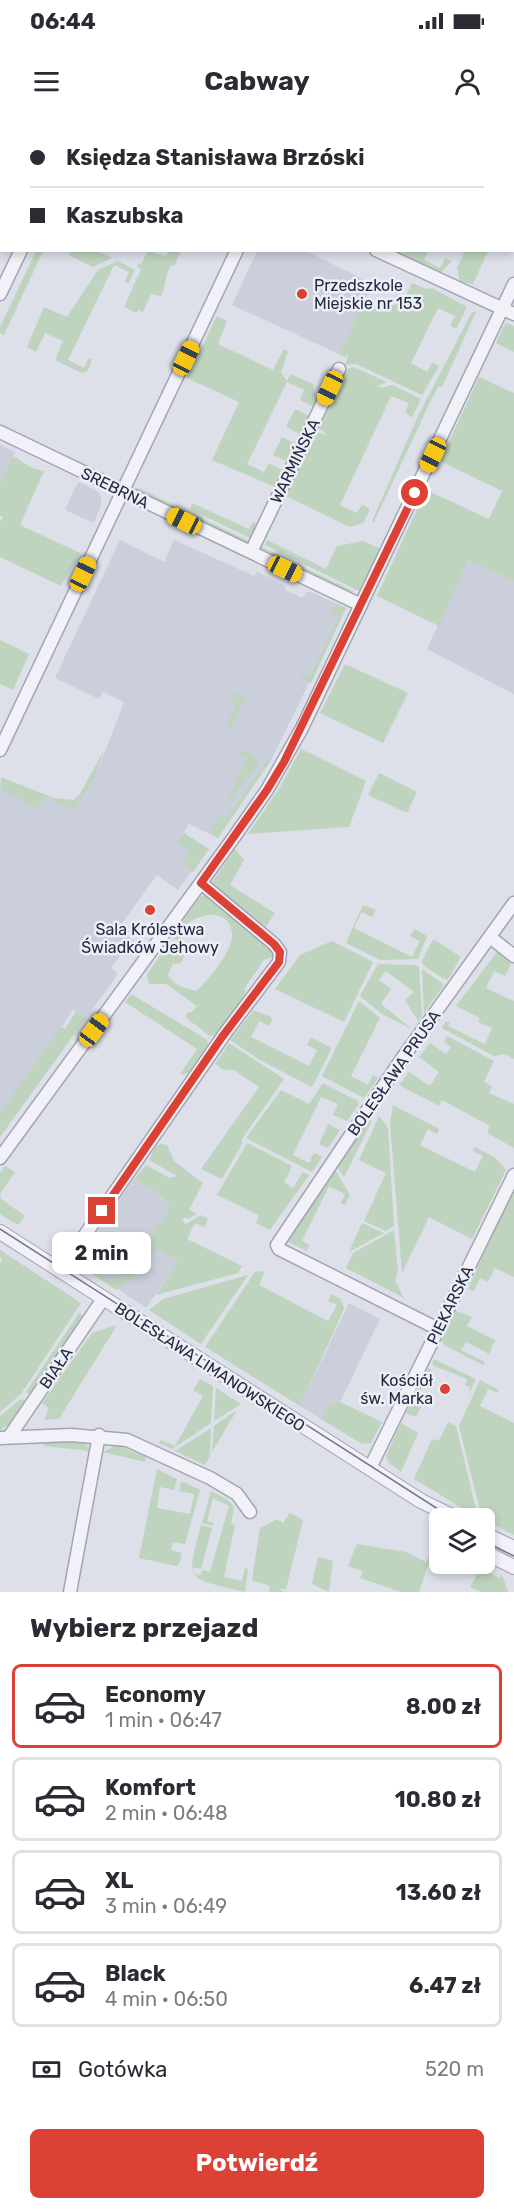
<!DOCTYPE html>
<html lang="pl">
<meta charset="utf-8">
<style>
body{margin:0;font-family:Rubik,sans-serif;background:#f7f7f7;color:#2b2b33;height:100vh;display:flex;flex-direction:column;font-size:22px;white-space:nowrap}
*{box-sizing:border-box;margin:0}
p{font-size:20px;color:#7c7c81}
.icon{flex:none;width:33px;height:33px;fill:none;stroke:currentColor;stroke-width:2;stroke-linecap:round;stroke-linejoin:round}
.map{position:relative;height:1472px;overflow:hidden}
.side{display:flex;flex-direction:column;background:#fff;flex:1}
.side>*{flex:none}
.top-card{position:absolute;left:0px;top:0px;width:514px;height:132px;box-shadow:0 3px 9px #0003;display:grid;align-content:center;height:132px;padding:0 30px;background:#fff}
.controls{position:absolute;left:429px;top:1388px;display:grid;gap:12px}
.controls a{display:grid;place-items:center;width:66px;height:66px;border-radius:9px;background:#fff;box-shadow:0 3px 9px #0003;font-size:30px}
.end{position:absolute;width:27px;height:27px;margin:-14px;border:8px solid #dc4135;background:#fff;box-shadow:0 0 0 3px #fff}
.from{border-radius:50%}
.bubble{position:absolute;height:42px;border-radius:9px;background:#fff;box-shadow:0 3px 9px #0003;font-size:20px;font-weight:700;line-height:42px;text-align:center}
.car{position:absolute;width:18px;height:36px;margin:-18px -9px;border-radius:8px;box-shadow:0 0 4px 2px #0007;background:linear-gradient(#f5c518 24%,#345 0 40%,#f5c518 0 76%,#345 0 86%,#f5c518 0)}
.top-card b{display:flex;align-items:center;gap:21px;height:57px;font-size:22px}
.top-card b+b{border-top:2px solid #e1e1e2}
.top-card i{width:15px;height:15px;background:#2b2b33}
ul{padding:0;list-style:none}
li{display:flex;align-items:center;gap:18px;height:84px;margin:0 12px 9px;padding:0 18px;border:3px solid #e1e1e2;border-radius:9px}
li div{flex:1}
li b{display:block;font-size:22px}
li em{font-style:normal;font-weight:700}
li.active{border-color:#dc4135}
li>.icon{width:54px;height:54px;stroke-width:1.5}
h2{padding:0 30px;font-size:27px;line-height:72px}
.pay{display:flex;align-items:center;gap:15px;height:66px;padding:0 30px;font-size:22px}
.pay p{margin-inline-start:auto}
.primary-button{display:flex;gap:12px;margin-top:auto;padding:12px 30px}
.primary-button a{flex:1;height:69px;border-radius:9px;background:#dc4135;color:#fff;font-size:24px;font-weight:700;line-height:69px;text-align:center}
.status{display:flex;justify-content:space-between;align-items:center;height:42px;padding:0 30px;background:#fff;direction:ltr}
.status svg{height:16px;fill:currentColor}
header{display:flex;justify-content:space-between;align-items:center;height:78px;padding:0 30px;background:#fff;font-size:27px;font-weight:700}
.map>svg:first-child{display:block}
</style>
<div class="status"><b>06:44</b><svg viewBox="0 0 49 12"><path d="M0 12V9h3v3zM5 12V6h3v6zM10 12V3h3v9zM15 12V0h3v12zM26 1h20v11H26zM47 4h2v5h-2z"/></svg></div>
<header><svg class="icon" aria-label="menu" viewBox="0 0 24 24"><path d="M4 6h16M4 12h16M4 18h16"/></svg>Cabway<svg class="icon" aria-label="person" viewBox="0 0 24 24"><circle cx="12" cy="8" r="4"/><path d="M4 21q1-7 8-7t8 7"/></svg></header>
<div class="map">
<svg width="514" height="1472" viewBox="0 0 514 1472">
<rect width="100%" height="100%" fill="#dddfe9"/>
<g fill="#cbcedb">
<path d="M260 130 306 131 373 164 339 234 232 185 257 131Z"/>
<path d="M0 325 15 332 0 363Z"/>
<path d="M78 362 96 370 101 376V385L94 403 65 390Z"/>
<path d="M120 420 164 442 174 420 254 456 257 452 286 466 285 470 302 478 306 472H311L346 488 271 640 218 718 189 704 178 722 202 737 178 770 157 755 118 809 139 825 131 836H120L111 848 118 854 86 898 73 889 59 912 0 993V671L2 668 38 689 46 677 73 690 93 663 124 582 103 572 99 579 55 558Z"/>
<path d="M468 440 514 461V574L427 529Z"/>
<path d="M134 1059 158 1073 157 1076 168 1083 169 1089 131 1158 142 1149 158 1128 178 1142 146 1188 79 1142V1138Z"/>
<path d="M349 1183 380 1199 340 1282 330 1285 321 1299 300 1286Z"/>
</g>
<g fill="#bed4be">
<path d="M36 131H43L4 215 0 213V207Z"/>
<path d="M71 131H97L112 138 93 147 69 135Z"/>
<path d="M148 131 166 136 169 131H181L174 146 171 145C164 157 167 164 161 176L151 174 143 192 138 190 137 193 124 187 141 149 137 146 138 143 141 144Z"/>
<path d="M396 131H428L424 140 440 148 445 138 452 141 441 152Z"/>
<path d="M465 131H488L473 164 460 162 457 148Z"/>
<path d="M118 141 135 150 128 164 125 161 129 152 114 145 68 240 84 248 89 238 92 239 88 250 82 253 55 240 63 221 45 213 36 232 27 227 44 187 67 197 98 150Z"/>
<path d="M412 163 426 169 432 168 467 187 456 209 450 206 455 196 438 188 411 243 427 252 432 243 439 246 422 275 356 244 345 245 349 234 345 237 339 234 363 183 382 192 384 188 403 182Z"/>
<path d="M472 192H476L442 267 439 266 433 276 374 402 372 401 418 296Z"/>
<path d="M217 196 227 201 218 224 273 250 284 229 288 232 281 252 287 261 291 254 313 264 317 280 313 287 300 280 304 270 287 262 247 344 264 352 269 343 283 351 275 367 212 340 239 282 187 258Z"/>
<path d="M508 203 514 206V232L496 223 505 204Z"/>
<path d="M353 247 387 262 378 266 381 268 392 265 421 279 412 297 405 293 409 283 391 276 340 385 357 393 362 385 370 389 363 403 350 407 286 376 318 312 325 315 326 313 319 309 347 249Z"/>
<path d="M479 257 514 273V461L468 440 439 506 377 476 426 370 489 399 502 371 440 341Z"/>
<path d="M295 289 309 296 300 314 286 307Z"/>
<path d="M282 317 296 324 288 342 273 335Z"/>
<path d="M13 336 32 348 44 351 20 405 80 433 61 466 0 437V402L3 397 0 395V363Z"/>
<path d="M137 367 253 423 246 426 135 372Z"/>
<path d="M192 383 249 409 253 402 257 404 258 410 254 420 190 389Z"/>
<path d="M267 420 326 449 337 426 363 421 381 429 361 472 265 425Z"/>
<path d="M260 426 353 471 351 476 260 432Z"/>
<path d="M308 472 346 488 311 563 300 557 302 553 310 556 339 496 331 492 335 484Z"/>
<path d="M0 520 29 534 13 570 0 564Z"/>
<path d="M345 544 408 573 383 623 320 593Z"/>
<path d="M235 573 245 578 231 608 226 605 236 584 231 582Z"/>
<path d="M301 629 366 661 349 707 248 714 244 720 280 667Z"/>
<path d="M104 630 93 663 73 690 46 677 38 689 0 669 1 657 54 678 73 680 80 674Z"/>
<path d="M245 631 253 635 259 644 225 687 246 639 237 634Z"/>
<path d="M271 640 218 718 214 716 212 707 220 695 226 699 267 641Z"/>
<path d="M379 653 417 672 407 693 368 675Z"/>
<path d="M184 713 209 729 193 752 183 742 190 731 177 722Z"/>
<path d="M235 729 244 740 230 765 275 793 265 808 211 764Z"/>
<path d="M201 776H206L273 833V837L264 840 244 869 246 871C238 885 227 914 210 916L186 898 187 893 192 892 197 886 166 864H149L147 855 168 823 182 830 184 836 181 843 173 844 168 855C175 866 184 868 196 871 208 861 235 828 232 812 227 784 192 795 181 810L183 821 180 822 171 817Z"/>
<path d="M363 785 376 790 372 797 362 792 354 808 412 837 420 821 410 816 414 809 427 816 418 839 380 840 346 823Z"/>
<path d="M435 820 461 837 448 859H444L423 845 422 841 432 821Z"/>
<path d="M332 821 373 842 344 902 275 869 300 835Z"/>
<path d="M497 832 511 844 505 856 494 851 486 868 514 881V939L505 934 494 936 442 908 446 901 450 903 448 906 485 924 492 908 478 902 480 898 456 886Z"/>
<path d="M378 844 415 845 419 847 422 896 418 901 405 880 414 872 386 851 379 860 391 869 381 884 412 909 382 894 360 876Z"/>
<path d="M422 849 442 863 443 866 424 893Z"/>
<path d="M131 874 206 919 209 925C204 936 195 957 180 954L197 929 125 882Z"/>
<path d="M359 881 380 898 351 956 368 965 373 955 378 958 364 978 322 956Z"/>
<path d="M254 890 273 898 269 906 259 901 251 917 309 946 317 930 307 925 311 917 330 927 331 930 312 967 260 940 230 920Z"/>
<path d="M76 891 86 898 0 1017V993L61 907 65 909Z"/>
<path d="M447 916 494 941 484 962 492 966 489 973 514 984V1028L487 1013 490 1006 442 980 439 986 399 965 409 952 430 966 439 952 419 937 430 923 446 934 451 927 444 922Z"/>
<path d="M229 923 284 959 242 1019V1024L222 1059 201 1049 259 967 234 950H224L215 944Z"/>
<path d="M323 963 358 981V985L347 1001 333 995 338 984 321 977 293 1035 309 1043 314 1033 322 1037 312 1052 246 1018 281 970 309 984Z"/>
<path d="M393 985 439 1009 437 1014 428 1009 420 1025 475 1052 483 1036 473 1031 475 1027 494 1037 506 1050 472 1119 429 1097 402 1153 390 1003Z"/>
<path d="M379 996 388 1008 394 1106 386 1111 364 1101 386 1053 359 1040Z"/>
<path d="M368 999 372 1001 344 1057 336 1045Z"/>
<path d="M328 1004 340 1010 328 1028 319 1024Z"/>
<path d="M247 1023 292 1046 284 1062 293 1068 303 1052 309 1055 270 1110 256 1103 259 1095 217 1075Z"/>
<path d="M161 1024 167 1025 174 1041 203 1063 189 1090 197 1094 188 1099 185 1097 182 1101 186 1104 201 1095 208 1099 204 1107 195 1103 187 1119 242 1146 238 1153 156 1175 178 1142 158 1128 142 1149 116 1170 82 1147 79 1138 93 1117 97 1119 95 1132 105 1141 99 1154 113 1163 118 1157 123 1159 169 1089 168 1083 157 1075 158 1073 134 1059 146 1045 170 1058 177 1056 149 1040 155 1027Z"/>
<path d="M5 1046 15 1052 0 1074 1 1079 25 1096 18 1105 0 1094V1053Z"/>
<path d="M334 1048 350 1075 345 1085 341 1083 345 1074 329 1066 302 1121 309 1125 307 1131 285 1120Z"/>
<path d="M514 1067V1157L495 1148 488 1162 480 1158 474 1171 468 1169Z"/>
<path d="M362 1103 384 1113 349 1132Z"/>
<path d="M394 1110 398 1151 395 1161 404 1178 346 1148 353 1133Z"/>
<path d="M0 1130 81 1183 21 1274 0 1292V1143L3 1139 0 1137Z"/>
<path d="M265 1151 259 1165 328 1201 337 1185 328 1181 331 1174 341 1179 344 1189 300 1286 205 1227 255 1152Z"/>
<path d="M248 1155 201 1224 149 1190 163 1179Z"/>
<path d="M453 1190 472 1197 467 1206 495 1220 489 1234 466 1222 461 1230 485 1242 483 1245 444 1225 440 1217Z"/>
<path d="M79 1193 83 1196 30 1275 26 1272Z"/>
<path d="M117 1205 59 1299 44 1300 49 1288 42 1283 92 1213Z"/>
<path d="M434 1239 476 1259 469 1274 470 1267 465 1265 467 1259 432 1245Z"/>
<path d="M428 1248 431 1250 417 1277 424 1280 416 1297 406 1293Z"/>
<path d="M200 1259 213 1266 211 1303 172 1329 159 1323 161 1320 175 1326 203 1276 193 1270Z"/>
<path d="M480 1260 499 1270 497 1273 488 1269 480 1286 514 1303V1415L482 1398 459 1306Z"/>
<path d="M216 1268 241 1284 214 1301Z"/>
<path d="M21 1279 26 1281 10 1304 0 1310V1296Z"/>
<path d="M340 1282 382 1302 371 1323 362 1324 321 1299 330 1285Z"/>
<path d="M237 1290 212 1332 214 1306Z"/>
<path d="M448 1302 456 1306 478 1398 414 1359 432 1319 439 1321Z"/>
<path d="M401 1303 418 1313 401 1352 389 1343 386 1336Z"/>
<path d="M211 1308 210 1336 205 1345 175 1331Z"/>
<path d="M79 1321 87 1325 90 1331 44 1326V1323Z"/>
<path d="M117 1325 146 1337 145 1342 103 1332Z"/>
<path d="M157 1349 177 1359 174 1370 160 1367 157 1388 190 1394 194 1374 179 1371 181 1361 200 1370 185 1424 173 1422 171 1430 182 1433 179 1444 176 1446 139 1438Z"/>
<path d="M211 1371 228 1380 234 1387 231 1404 235 1405 224 1457 242 1461 245 1448 248 1449 245 1472C187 1457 185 1465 201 1405L212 1408 201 1449 194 1447 193 1453 200 1456 203 1450 210 1452 229 1386 213 1378 207 1401 214 1403 213 1406 202 1403Z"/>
<path d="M290 1393 303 1400 286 1469H278L285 1472H269L270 1466 252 1460 260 1408 277 1399 283 1403Z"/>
<path d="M440 1414 441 1443 437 1450 428 1446 419 1472H401L360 1458 363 1451 348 1446 357 1424 406 1432 426 1442Z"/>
<path d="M318 1437 333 1441 329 1472 312 1464Z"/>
<path d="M485 1441 491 1444 488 1452 500 1458 502 1454 508 1472H481L470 1467Z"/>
</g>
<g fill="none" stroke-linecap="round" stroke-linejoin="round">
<defs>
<g id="minor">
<path d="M100 0 103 2"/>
<path d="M82 2V0"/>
<path d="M131 2V0"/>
<path d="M297 2 298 0"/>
<path d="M376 130 514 194"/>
<path d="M0 174 21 130"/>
<path d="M0 312 361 485"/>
<path d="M251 432 339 249"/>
<path d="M0 630 237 130"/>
<path d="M490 817 514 836"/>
<path d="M0 1038 232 720 267 670 302 608 514 164"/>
<path d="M60 1151 226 912 279 842 280 832 274 824 201 763"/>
<path d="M438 1209 279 1129 277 1125 401 940 514 783"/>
<path d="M9 1317 103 1179"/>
<path d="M0 1318 71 1315 127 1320 210 1358 237 1374 250 1392"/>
<path d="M370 1348 514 1055"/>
<path d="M70 1472 99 1315"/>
</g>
<g id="tertiary">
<path d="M0 1112 421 1381 456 1398"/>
<path d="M484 1414 514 1428"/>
<path d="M484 1432 514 1447"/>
</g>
</defs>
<use href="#minor" stroke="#a2a5b3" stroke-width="15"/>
<use href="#tertiary" stroke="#a2a5b3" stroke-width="16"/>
<use href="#minor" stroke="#f1f1f7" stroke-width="12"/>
<use href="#tertiary" stroke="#f1f1f7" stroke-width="14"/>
<g stroke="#757a94" stroke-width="1.5">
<path d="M0 1109 452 1398"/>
<path d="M484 1421 514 1436"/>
</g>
</g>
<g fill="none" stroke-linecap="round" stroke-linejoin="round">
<path stroke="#dc4135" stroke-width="8" d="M102 1091 222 917 279 842 280 832 274 824 201 763 267 670 284 642 415 373"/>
</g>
<g fill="#dc4135" stroke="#edeff6" stroke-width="2">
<circle cx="302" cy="174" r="6"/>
<circle cx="150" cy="790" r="6"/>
<circle cx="445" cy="1269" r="6"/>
</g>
<g text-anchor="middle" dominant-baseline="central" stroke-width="5" stroke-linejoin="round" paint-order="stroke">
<g font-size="16" fill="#252941" stroke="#edeff6" text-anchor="start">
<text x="314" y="165">Przedszkole<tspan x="314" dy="18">Miejskie nr 153</tspan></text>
<text x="150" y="809" text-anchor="middle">Sala Królestwa<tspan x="150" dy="18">Świadków Jehowy</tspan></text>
<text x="433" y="1260" text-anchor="end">Kościół<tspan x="433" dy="18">św. Marka</tspan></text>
</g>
<g font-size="16" fill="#252941" stroke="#edeff6">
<text transform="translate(295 341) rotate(-64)">WARMIŃSKA</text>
<text transform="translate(115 368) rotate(26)">SREBRNA</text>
<text transform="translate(394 953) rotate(-55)">BOLESŁAWA PRUSA</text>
<text transform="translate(450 1185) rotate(-64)">PIEKARSKA</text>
<text transform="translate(210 1247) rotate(33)">BOLESŁAWA LIMANOWSKIEGO</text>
<text transform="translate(56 1248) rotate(-56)">BIAŁA</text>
</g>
</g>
</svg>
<div class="controls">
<a><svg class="icon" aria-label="layers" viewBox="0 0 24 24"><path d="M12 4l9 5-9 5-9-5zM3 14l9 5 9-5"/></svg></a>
</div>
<i class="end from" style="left:415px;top:373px"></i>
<i class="end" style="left:102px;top:1091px"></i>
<div class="bubble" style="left:52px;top:1112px;width:99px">2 min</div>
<i class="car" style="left:186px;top:238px;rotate:26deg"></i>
<i class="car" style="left:330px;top:268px;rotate:205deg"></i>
<i class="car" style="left:433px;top:335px;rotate:206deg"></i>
<i class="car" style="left:184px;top:401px;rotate:296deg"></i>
<i class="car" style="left:285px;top:449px;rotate:116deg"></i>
<i class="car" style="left:83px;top:454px;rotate:25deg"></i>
<i class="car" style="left:94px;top:910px;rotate:36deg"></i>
<div class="top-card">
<b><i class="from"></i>Księdza Stanisława Brzóski</b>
<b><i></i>Kaszubska</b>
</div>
</div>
<section class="side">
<h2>Wybierz przejazd</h2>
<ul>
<li class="active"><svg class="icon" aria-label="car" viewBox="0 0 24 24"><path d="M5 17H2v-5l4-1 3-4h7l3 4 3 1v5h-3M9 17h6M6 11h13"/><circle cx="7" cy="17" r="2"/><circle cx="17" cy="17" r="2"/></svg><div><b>Economy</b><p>1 min · 06:47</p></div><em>8.00 zł</em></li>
<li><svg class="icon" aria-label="car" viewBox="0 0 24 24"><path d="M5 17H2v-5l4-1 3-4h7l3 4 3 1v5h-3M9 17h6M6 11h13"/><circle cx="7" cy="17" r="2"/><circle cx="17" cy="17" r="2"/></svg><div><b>Komfort</b><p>2 min · 06:48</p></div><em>10.80 zł</em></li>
<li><svg class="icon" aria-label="car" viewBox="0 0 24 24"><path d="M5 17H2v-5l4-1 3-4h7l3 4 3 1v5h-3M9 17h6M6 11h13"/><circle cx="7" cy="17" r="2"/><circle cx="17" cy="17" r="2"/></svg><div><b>XL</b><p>3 min · 06:49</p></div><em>13.60 zł</em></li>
<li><svg class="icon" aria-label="car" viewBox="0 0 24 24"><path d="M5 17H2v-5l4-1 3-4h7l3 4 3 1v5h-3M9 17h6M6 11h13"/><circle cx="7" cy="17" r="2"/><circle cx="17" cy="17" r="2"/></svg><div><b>Black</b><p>4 min · 06:50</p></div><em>6.47 zł</em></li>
</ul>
<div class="pay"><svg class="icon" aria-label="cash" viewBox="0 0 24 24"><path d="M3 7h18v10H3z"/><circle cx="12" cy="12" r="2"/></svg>Gotówka<p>520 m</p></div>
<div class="primary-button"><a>Potwierdź</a></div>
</section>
